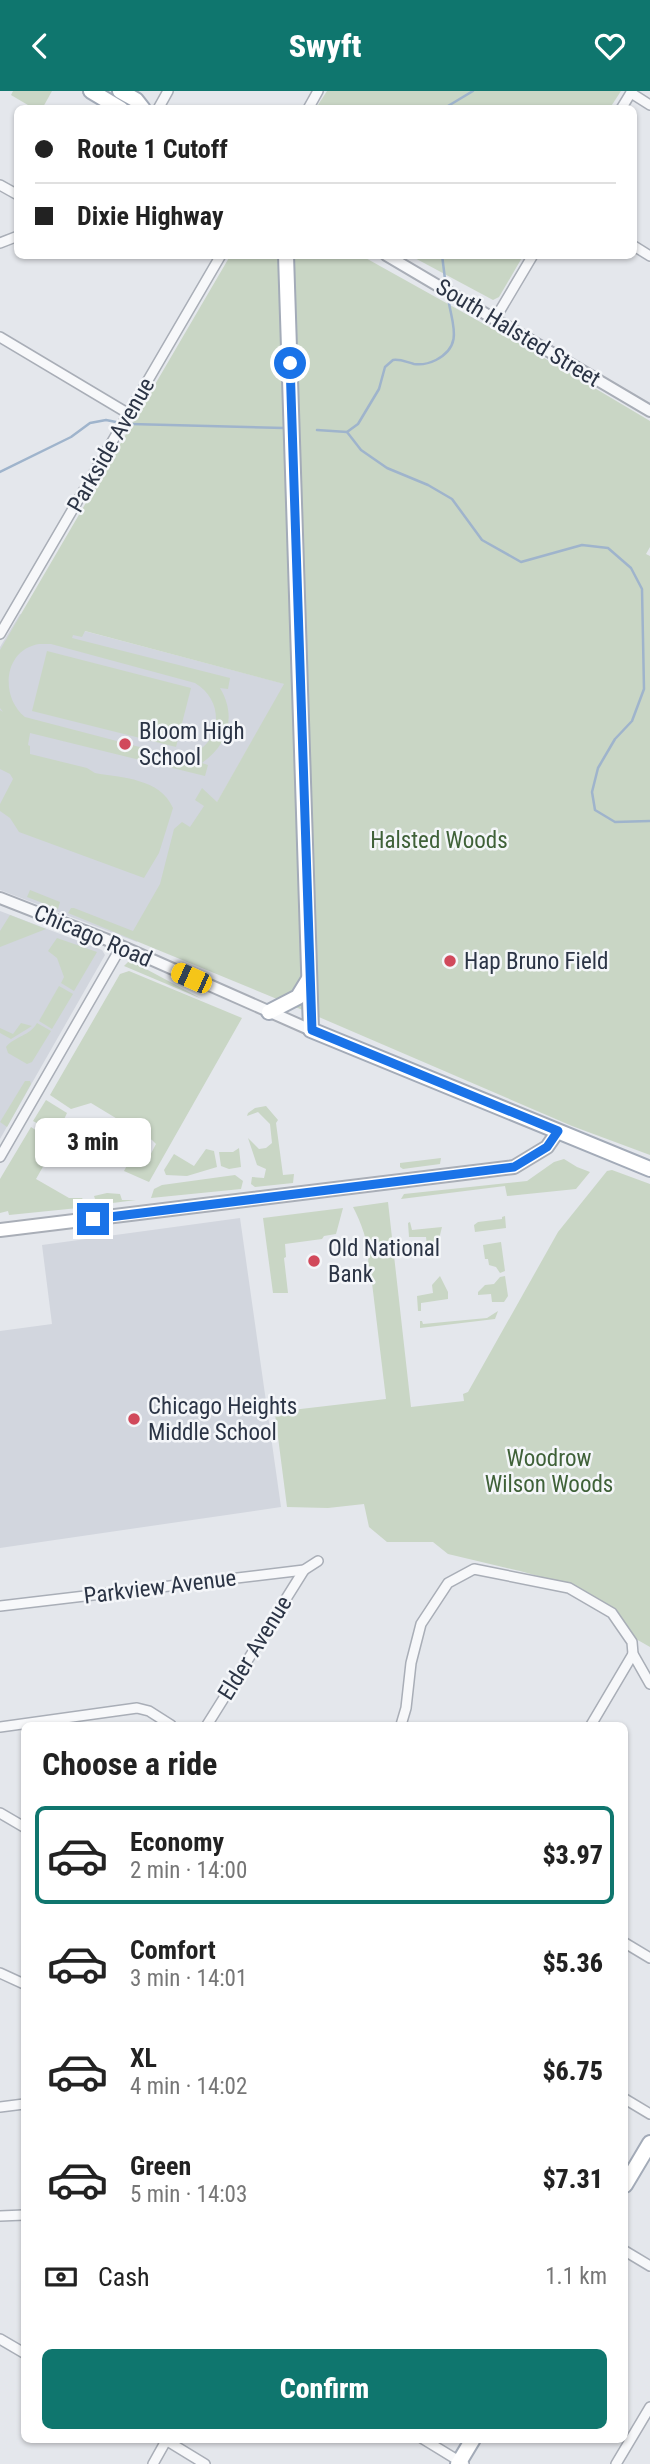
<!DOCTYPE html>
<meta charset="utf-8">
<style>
body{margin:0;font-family:"Roboto Condensed",sans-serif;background:#f2f2f2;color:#222;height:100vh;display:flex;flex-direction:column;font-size:26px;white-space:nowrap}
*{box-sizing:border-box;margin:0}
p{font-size:23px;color:#767676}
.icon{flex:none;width:38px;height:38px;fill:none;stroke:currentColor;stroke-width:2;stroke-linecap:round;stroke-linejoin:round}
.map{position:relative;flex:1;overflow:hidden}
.panel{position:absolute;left:21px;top:1631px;width:607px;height:721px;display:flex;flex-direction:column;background:#fff;border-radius:10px;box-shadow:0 2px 5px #0004}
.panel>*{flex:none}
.banner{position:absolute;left:14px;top:14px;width:623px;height:154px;border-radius:10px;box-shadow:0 2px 5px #0004;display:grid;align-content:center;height:154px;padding:0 21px;background:#fff}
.end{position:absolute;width:32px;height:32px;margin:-16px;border:9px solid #1a73e8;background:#fff;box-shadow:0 0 0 4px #fff}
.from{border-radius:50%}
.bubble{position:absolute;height:49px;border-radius:10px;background:#fff;box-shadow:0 2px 5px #0004;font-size:23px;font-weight:800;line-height:49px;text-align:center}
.car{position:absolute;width:21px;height:42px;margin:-21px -10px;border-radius:9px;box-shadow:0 0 5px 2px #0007;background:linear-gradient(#f5c518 24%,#345 0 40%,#f5c518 0 76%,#345 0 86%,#f5c518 0)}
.banner b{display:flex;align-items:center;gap:24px;height:66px;font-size:26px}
.banner b+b{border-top:2px solid #e0e0e0}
.banner i{width:18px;height:18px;background:#222}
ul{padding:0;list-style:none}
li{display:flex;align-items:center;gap:21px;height:98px;margin:0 14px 10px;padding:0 7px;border:4px solid transparent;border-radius:10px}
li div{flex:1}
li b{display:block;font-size:26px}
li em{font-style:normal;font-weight:800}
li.on{border-color:#0f766e}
li>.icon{width:63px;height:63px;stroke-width:1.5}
h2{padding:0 21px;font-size:32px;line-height:84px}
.pay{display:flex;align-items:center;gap:18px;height:77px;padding:0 21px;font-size:26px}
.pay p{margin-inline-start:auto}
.action{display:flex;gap:14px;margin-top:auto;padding:14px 21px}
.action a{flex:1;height:80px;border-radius:10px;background:#0f766e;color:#fff;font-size:28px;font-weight:800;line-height:80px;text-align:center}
header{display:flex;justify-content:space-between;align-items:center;height:91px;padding:0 21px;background:#0f766e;color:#fff;font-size:32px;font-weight:800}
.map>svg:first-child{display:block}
</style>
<header><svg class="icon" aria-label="back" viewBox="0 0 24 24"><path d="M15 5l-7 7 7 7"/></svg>Swyft<svg class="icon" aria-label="heart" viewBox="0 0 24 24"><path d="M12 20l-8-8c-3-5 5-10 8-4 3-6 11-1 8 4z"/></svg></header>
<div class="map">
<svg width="650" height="2373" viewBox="0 0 650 2373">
<rect width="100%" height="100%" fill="#e4e7ec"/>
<g fill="#d2d6de">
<path d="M20 523 285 593 137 851 0 799V556Z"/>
<path d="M0 820 102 859 105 864 0 1048Z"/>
<path d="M240 1127 281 1416 0 1457V1240L52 1233 42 1154Z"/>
</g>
<g fill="#c9d6c5" fill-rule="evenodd">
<path d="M13 0H52L42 18 33 17 11 4Z"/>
<path d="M327 0H621L610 17H316Z"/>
<path d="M230 165H362L529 258 650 330V456L646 463 650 465V1064L572 1035 277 908 68 822 71 817H74L133 840 160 793 174 738 182 731 190 736 204 715 195 709 202 697 217 711 284 593 85 540 82 546 73 544 72 547 230 587 228 598 220 597C237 625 228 654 202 672L208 674 205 685 30 642 28 654 30 655V663L87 677 95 682C122 687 160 687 173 717L159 762 144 787 19 741 10 727 0 720V713L13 688 10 683 0 678V619L3 621 0 617V559ZM39 553H51L195 592C232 614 217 668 174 665L25 626C0 606 3 559 39 553Z"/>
<path d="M411 165H523L499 206 493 209Z"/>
<path d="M47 560 191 597 176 656 32 620Z"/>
<path d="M30 799 60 811 58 818 27 806Z"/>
<path d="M10 824 46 838 0 856V840Z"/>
<path d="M57 847 97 861 74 900 61 892 64 886 57 867 48 860Z"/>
<path d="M129 870H131L202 908 124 875Z"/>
<path d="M129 880 242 927 149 1091 124 1080 131 1067 145 1074 156 1053 152 1049 91 1012 71 1018 50 1004 120 883Z"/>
<path d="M59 895 73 903 52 938 39 930Z"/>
<path d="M21 932 32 935 11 948 0 942V937L13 943Z"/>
<path d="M37 932 51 940 32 971 27 973 8 962 6 956C15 945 30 945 37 932Z"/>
<path d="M25 990H30L31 993 7 1036 0 1031Z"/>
<path d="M46 1009 67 1022 57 1043 33 1030Z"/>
<path d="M266 1015 278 1029 276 1032 283 1084 294 1083 293 1092 255 1096 251 1093 252 1086 264 1087 266 1078 257 1074 248 1047 259 1058 266 1057 272 1052 270 1033 258 1021 247 1025 248 1022 255 1017Z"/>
<path d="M31 1036 52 1050 45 1062 49 1065 36 1088 69 1107H82L88 1116 9 1124 8 1120 0 1122V1088Z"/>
<path d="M239 1057 241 1076 229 1078 221 1075 219 1061H233Z"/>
<path d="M206 1058 214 1060 217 1076 187 1085 166 1084 164 1079 174 1063 194 1075Z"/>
<path d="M441 1067 440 1073 403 1078 400 1076V1072Z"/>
<path d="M564 1068 577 1076 590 1081 576 1098 507 1105 505 1095 401 1108 404 1103 527 1090 554 1071Z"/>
<path d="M612 1079 650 1093V1556L636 1548 616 1521 577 1496 520 1480 448 1463 433 1451H387L369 1436 364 1413 328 1417 287 1416 274 1315 291 1313 292 1319 386 1308 372 1192H368C367 1185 368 1181 368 1175 370 1154 362 1134 353 1116L388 1111 411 1316 464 1310 463 1303 468 1301 558 1141 607 1080Z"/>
<path d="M235 1084 243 1090 241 1098 151 1107 154 1098 162 1094Z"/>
<path d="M107 1102 120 1103 122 1109H136L97 1114 94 1105Z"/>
<path d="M343 1117 336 1143 324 1145 322 1148 285 1153 286 1166 284 1167 288 1202H273L263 1127Z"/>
<path d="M505 1125 506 1137 475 1141 474 1134 478 1131 502 1128V1126Z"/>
<path d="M410 1131 412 1139 442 1136 436 1160 427 1154 426 1146H409L408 1132Z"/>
<path d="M501 1151 505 1180 500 1182 496 1176 489 1174 488 1168H485L483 1154Z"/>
<path d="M440 1185 448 1201V1208L421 1212V1220H418L417 1205 433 1202 432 1194Z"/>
<path d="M505 1185 508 1205 504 1211H492L491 1203 478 1204V1201L485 1194 494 1193 500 1186Z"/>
<path d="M498 1220 495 1228 420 1237V1230H422L423 1233 487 1227Z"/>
</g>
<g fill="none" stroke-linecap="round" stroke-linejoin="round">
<g stroke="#9fb4cc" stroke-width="2.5">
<path d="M443 18 473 0"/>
<path d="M442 164 446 196"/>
<path d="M131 333 284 337"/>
<path d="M317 339 347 341 358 333 379 298 385 276 393 269C401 268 406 271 414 273 421 274 430 272 436 269 465 254 451 231 448 206"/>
<path d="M347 341 361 359 387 377 428 394 452 408 482 449 521 471 582 454 608 457 631 477 642 498 644 598 632 630 615 648 598 677 592 701 595 719 615 731 650 730"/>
<path d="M0 381 71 346 90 332 106 329 116 331"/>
</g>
<defs>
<g id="minor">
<path d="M631 2 650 14"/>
<path d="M158 18 168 0"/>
<path d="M308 18 318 0"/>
<path d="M621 18 632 0"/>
<path d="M0 94 18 104"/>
<path d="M0 152 18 145"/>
<path d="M634 155 650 165"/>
<path d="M495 228 533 164"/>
<path d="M0 246 129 323"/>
<path d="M0 543 221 164"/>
<path d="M0 1066 121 856"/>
<path d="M0 1515 304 1479 318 1470"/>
<path d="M207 1634 304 1479"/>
<path d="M401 1634 406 1617 411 1572 421 1533 448 1492 474 1478 569 1497 612 1522 632 1551 633 1563 650 1593"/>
<path d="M591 1634 633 1563"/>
<path d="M0 1636 137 1617 149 1620 171 1634"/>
<path d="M0 1722 24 1736"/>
<path d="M625 1852 650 1867"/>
<path d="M0 1882 24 1893"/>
<path d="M625 2008 650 2023"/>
<path d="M0 2016 24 2013"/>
<path d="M0 2125 24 2124"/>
<path d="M625 2160 650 2175"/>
<path d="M0 2248 24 2262"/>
<path d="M164 2348 205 2373"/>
<path d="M423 2348 464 2373"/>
<path d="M153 2373 167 2348"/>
<path d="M616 2373 650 2316"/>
</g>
<g id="tertiary">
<path d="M386 164 650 320"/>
<path d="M0 807 105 848 311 939"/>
</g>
<path id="secondary" d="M0 1139 514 1076 547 1056 558 1040"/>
<g id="primary">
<path d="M91 0 121 18"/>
<path d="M120 0 136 9 143 18"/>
<path d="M286 164 311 939 650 1078"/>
<path d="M269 921 298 906 309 888"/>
<path d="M625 2094 650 2052"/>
<path d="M458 2373 473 2348"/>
</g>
</defs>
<use href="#minor" stroke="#a9aeb7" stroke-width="12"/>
<use href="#tertiary" stroke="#a9aeb7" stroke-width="14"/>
<use href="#secondary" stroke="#a9aeb7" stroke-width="16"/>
<use href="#primary" stroke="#a3abb8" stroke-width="18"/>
<use href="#minor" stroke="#f7f8fa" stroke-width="9"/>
<use href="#tertiary" stroke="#f7f8fa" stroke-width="10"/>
<use href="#secondary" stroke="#fff" stroke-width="12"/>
<use href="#primary" stroke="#fff" stroke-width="14"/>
</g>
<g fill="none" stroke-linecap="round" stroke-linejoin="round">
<path stroke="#1a73e8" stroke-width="9" d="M93 1128 514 1076 547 1056 558 1040 312 939 290 272"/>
</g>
<g fill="#d1495b" stroke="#f4f6f9" stroke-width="2.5">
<circle cx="125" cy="653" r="7"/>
<circle cx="450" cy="870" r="7"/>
<circle cx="314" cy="1170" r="7"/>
<circle cx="134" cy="1328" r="7"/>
</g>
<g text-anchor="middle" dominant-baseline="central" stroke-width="5" stroke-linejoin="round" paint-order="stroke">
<g font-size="23" fill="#2b3445" stroke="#f4f6f9">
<text transform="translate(518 242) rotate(31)">South Halsted Street</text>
<text transform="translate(111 354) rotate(-60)">Parkside Avenue</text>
<text transform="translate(93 845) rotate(23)">Chicago Road</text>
<text transform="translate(160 1496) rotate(-7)">Parkview Avenue</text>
<text transform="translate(255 1557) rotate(-58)">Elder Avenue</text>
</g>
<g font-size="23" fill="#2b3445" stroke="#f4f6f9" text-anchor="start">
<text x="139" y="640">Bloom High<tspan x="139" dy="26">School</tspan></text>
<text x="464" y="870">Hap Bruno Field</text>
<text x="328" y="1157">Old National<tspan x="328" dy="26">Bank</tspan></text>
<text x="148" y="1315">Chicago Heights<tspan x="148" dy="26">Middle School</tspan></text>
</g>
<g font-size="23" fill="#3f6138" stroke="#f4f6f9">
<text x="439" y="749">Halsted Woods</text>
<text x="549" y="1367">Woodrow<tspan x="549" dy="26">Wilson Woods</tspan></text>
</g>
</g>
</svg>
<i class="end from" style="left:290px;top:272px"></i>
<i class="end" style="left:93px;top:1128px"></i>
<div class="bubble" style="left:35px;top:1027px;width:116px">3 min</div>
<i class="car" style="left:191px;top:887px;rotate:294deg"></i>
<div class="banner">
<b><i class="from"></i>Route 1 Cutoff</b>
<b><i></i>Dixie Highway</b>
</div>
<section class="panel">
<h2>Choose a ride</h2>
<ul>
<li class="on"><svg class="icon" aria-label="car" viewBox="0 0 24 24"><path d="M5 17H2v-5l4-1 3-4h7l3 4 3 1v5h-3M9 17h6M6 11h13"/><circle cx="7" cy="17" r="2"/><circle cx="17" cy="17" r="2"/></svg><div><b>Economy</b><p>2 min · 14:00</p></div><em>$3.97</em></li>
<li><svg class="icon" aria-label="car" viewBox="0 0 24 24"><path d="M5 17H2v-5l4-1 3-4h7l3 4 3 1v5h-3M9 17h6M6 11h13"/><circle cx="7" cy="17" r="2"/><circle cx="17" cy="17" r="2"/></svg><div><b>Comfort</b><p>3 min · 14:01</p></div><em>$5.36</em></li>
<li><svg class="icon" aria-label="car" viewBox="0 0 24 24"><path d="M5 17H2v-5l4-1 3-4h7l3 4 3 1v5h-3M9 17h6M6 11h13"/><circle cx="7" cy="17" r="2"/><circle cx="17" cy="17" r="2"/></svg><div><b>XL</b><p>4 min · 14:02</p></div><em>$6.75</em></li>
<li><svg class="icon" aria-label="car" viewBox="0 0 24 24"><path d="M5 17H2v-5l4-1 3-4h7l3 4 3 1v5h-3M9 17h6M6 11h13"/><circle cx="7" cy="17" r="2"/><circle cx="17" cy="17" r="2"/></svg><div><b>Green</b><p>5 min · 14:03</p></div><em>$7.31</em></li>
</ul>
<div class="pay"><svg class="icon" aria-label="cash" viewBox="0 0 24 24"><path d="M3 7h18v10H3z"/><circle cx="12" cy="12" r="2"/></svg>Cash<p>1.1 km</p></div>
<div class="action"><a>Confirm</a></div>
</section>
</div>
